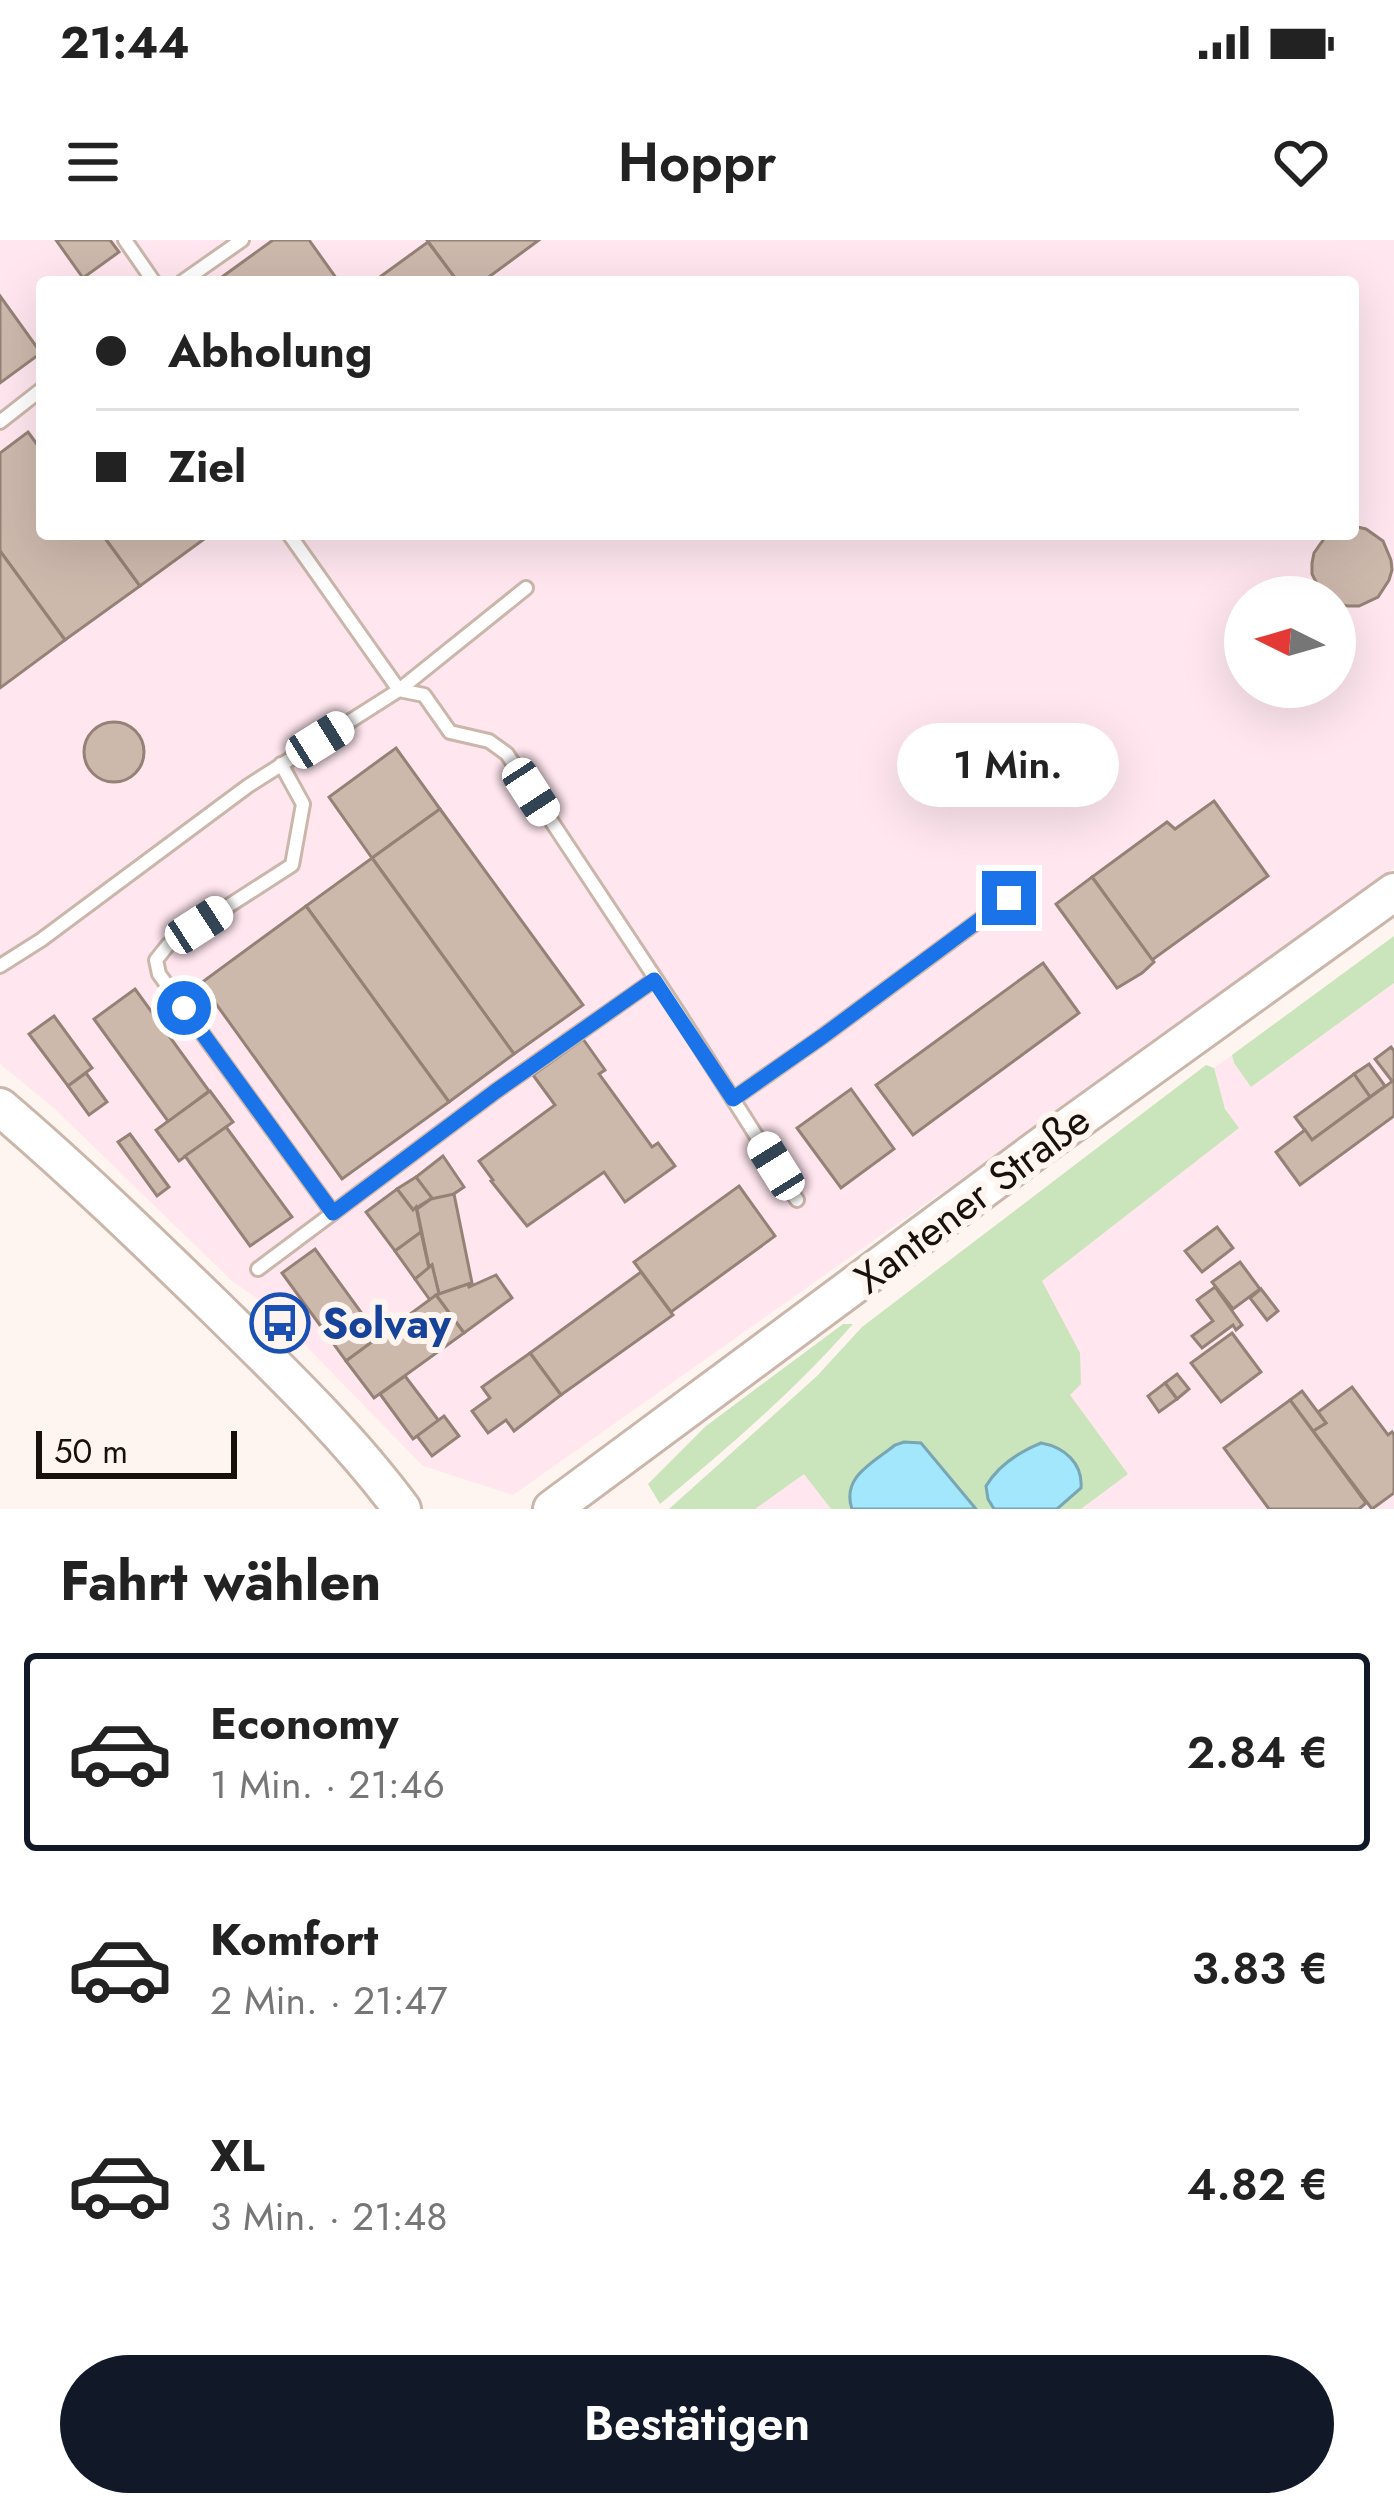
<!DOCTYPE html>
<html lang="de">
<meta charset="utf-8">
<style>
body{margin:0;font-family:Jost,sans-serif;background:#f6f6f6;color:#222;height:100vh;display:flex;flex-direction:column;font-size:45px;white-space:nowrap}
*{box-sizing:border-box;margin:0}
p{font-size:39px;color:#767676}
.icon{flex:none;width:66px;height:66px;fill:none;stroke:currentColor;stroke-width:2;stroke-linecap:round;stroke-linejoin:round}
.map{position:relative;height:1269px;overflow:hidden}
.sheet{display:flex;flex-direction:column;background:#fff;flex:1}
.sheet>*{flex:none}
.guide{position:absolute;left:36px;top:36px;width:1323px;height:264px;border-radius:12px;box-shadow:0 12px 48px #0002;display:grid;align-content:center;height:264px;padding:0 60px;background:#fff}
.needle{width:78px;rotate:275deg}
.buttons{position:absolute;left:1224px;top:336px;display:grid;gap:24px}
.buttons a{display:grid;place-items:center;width:132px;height:132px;border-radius:50%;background:#fff;box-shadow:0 12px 48px #0002;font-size:60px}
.scale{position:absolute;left:36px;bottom:30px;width:201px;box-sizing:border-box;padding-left:12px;border:6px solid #17100b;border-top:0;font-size:33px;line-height:42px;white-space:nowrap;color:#17100b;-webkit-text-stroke:9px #fef5f0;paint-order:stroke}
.end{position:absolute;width:54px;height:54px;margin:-27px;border:15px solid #1a73e8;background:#fff;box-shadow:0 0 0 6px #fff}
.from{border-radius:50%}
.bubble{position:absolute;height:84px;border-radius:42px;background:#fff;box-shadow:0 12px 48px #0002;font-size:39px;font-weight:600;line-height:84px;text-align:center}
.car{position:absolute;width:36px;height:72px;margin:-36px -18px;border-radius:15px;box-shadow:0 0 9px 3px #0007;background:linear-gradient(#fff 24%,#345 0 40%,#fff 0 76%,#345 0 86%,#fff 0)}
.guide b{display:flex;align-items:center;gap:42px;height:114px;font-size:45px}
.guide b+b{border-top:3px solid #e0e0e0}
.guide i{width:30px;height:30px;background:#222}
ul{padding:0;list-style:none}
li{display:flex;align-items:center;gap:36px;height:198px;margin:0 24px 18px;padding:0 36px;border:6px solid transparent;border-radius:12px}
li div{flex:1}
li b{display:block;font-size:45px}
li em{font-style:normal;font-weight:600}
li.selected{border-color:#111827}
li>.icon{width:108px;height:108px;stroke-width:1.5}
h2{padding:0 60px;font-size:54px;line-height:144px}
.action{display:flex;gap:24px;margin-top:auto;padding:24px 60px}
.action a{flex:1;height:138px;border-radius:72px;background:#111827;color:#fff;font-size:48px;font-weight:600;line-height:138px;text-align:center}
.status{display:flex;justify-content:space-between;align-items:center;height:84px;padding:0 60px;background:#fff;direction:ltr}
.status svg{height:33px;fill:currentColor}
header{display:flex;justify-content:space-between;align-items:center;height:156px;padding:0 60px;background:#fff;font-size:54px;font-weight:600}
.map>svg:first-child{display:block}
</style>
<div class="status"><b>21:44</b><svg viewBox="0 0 49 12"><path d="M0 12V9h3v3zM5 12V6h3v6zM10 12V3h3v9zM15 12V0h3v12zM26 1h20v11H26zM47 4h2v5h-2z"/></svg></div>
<header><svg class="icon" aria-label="menu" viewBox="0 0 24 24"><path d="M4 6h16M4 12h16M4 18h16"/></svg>Hoppr<svg class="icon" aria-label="heart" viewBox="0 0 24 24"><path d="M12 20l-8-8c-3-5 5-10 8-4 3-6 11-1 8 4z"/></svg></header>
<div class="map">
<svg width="1394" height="1269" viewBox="0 0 1394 1269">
<rect width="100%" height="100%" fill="#fef5f0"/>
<g fill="#ffe6ef" fill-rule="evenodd">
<path d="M0 0H1394V628L1172 790 513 1255 423 1226 265 1064 232 1041 54 868 0 824ZM42 42H1353V294H42ZM1245 357H1335V447H1245Z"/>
<path d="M1394 743V1269H1081L1128 1234 1069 1154 1042 1041 1239 888 1225 869 1214 828 1232 815 1234 823 1251 847Z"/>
<path d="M804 1233 831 1269H755Z"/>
</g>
<g fill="#cae4bb">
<path d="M1394 696V743L1251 847 1234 823 1232 815Z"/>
<path d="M1206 825 1214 828 1225 869 1239 888 1042 1041 1080 1113 1081 1144 1070 1155 1128 1234 1081 1269H831L804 1234 755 1269H669L817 1136 862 1087Z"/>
<path d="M843 1084H853C795 1150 728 1208 660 1264L648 1244 706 1186Z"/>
</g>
<g fill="#a2e7fb" stroke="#78a6b3" stroke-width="3">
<path d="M904 1202 921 1203 976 1269H852C841 1237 873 1223 895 1205Z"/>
<path d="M1041 1203C1064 1207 1083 1223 1081 1248L1057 1269H994L988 1259 986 1246C998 1226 1019 1212 1041 1203Z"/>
</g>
<g fill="#cdb8ac" stroke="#958276" stroke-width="3">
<path d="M56 0H110L119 12 83 38Z"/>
<path d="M273 0H309L339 42H215Z"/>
<path d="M427 0H539L482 42H458Z"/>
<path d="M428 2 458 42H373Z"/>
<path d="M0 56 41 113 0 143Z"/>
<path d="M28 192 42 211V294H102L140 346 65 400 0 311V213Z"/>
<path d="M1353 286 1366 289 1383 301 1391 320 1392 330 1389 340 1378 357 1359 366H1348L1338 364 1335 362V357H1326L1321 352 1312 334V323L1314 313 1326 296 1353 294Z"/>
<path d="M102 294H211L140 346Z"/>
<path d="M0 311 65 400 0 448Z"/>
<circle cx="114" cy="512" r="30"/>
<path d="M396 508 440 569 372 618 329 557Z"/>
<path d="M1214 561 1268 636 1152 720 1092 637 1167 582 1175 589Z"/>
<path d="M440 569 583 765 514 814 372 618Z"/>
<path d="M372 618 514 814 449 862 306 666Z"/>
<path d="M1092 637 1154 722 1142 733 1117 748 1056 664Z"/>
<path d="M306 666 449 862 342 939 201 743Z"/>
<path d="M1043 723 1079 773 913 895 876 845Z"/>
<path d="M135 749 209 851 163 886 168 881 94 779Z"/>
<path d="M54 776 92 828 68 846 29 794Z"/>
<path d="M583 799 605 830 599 834 652 907 658 903 675 926 625 962 604 932 527 986 491 941 493 940 479 921 555 865 533 835Z"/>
<path d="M1391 807 1394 811V840L1392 841 1375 819Z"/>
<path d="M1369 824 1385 846 1370 857 1354 834Z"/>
<path d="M86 833 107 862 89 875 68 846Z"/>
<path d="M1354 834 1370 857 1312 900 1295 877Z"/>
<path d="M1394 840V876L1300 945 1276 912 1305 890 1312 900Z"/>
<path d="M851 849 894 909 841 948 797 888Z"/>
<path d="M210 851 233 882 179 921 156 890Z"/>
<path d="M226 887 292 977 250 1006 185 916Z"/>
<path d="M130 894 169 947 157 956 118 902Z"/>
<path d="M443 916 464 947 452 955 431 960 416 937Z"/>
<path d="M416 937 432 958 413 970 397 949Z"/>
<path d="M739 946 775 996 671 1072 634 1022Z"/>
<path d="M397 949 413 970 416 967 421 992 395 1011 366 972Z"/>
<path d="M454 954 472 1043 439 1054 432 1025 429 1027 417 969 431 959Z"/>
<path d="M1217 987 1233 1008 1202 1032 1185 1011Z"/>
<path d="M421 992 429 1029 415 1039 395 1011Z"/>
<path d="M315 1009 379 1097 346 1121 282 1033Z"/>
<path d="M1240 1022 1260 1049 1233 1069 1212 1042Z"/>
<path d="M432 1025 439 1054 430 1060 415 1039Z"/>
<path d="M641 1032 673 1075 561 1155 530 1113Z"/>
<path d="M496 1035 512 1058 464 1093 436 1055 468 1044 469 1047Z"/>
<path d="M1215 1047 1242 1085 1236 1090 1233 1085 1202 1108 1192 1096 1213 1081 1197 1060Z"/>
<path d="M1261 1049 1278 1071 1267 1080 1250 1058Z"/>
<path d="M436 1055 464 1093 374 1158 346 1121Z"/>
<path d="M1232 1093 1261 1132 1221 1162 1191 1123Z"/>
<path d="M530 1113 561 1155 514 1191 506 1180 488 1193 472 1171 490 1158 482 1147Z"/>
<path d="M1177 1134 1189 1149 1177 1159 1165 1143Z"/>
<path d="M405 1136 439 1181 413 1199 380 1154Z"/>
<path d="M1165 1143 1177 1159 1159 1172 1148 1156Z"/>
<path d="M1352 1147 1388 1195 1392 1192 1394 1195V1253L1372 1269 1313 1191 1326 1183 1318 1172Z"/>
<path d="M1302 1151 1326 1183 1313 1191 1290 1160Z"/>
<path d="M1290 1160 1366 1263 1359 1269H1269L1224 1208Z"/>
<path d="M444 1176 459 1196 432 1216 417 1196Z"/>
</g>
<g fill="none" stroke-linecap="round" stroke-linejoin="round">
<defs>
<g id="lane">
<path d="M125 0 154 42"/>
<path d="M182 42 242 0"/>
<path d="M0 182 42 149"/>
<path d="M289 294 399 450 526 348"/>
<path d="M281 524 303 564 292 625 168 705 156 720 159 734 333 973"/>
<path d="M0 726 41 700 248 546 399 450 424 455 450 492 489 501 507 514 677 771 797 960"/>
<path d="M733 859 823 796 1008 659"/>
<path d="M258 1029 496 851 654 740"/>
</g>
<g id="secondary">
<path d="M0 867C75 931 145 999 215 1067 280 1131 348 1196 402 1269"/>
<path d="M552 1269 1043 905 1394 652"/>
</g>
</defs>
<use href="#lane" stroke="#cab6aa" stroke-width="18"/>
<use href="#secondary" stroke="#cab6aa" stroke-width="42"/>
<use href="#lane" stroke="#fff" stroke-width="12"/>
<use href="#secondary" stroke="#fff" stroke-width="36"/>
</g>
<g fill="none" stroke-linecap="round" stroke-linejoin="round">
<path stroke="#1a73e8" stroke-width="15" d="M184 768 333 973 496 851 654 740 733 859 823 796 1009 658"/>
</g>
<defs>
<symbol id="bus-ring" viewBox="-11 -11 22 22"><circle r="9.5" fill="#fef5f0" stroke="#1a4fb4" stroke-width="1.5"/><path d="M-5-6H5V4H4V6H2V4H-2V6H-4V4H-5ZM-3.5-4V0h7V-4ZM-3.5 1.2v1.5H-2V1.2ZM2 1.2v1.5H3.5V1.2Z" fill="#1a4fb4"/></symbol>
</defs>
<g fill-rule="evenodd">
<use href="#bus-ring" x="247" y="1050" width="66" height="66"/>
</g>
<g text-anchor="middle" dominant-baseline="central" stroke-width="12" stroke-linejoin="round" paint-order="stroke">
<g font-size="42" fill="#17100b" stroke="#fef5f0">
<text transform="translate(972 959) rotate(-37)">Xantener Straße</text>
</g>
<g font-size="42" font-weight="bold" fill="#164399" stroke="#fef5f0" text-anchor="start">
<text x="322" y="1083">Solvay</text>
</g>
</g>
</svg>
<div class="buttons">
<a><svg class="needle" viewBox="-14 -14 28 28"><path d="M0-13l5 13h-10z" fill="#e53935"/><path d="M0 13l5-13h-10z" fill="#767676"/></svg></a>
</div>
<div class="scale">50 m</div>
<i class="end from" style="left:184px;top:768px"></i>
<i class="end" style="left:1009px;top:658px"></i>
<div class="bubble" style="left:897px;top:483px;width:222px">1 Min.</div>
<i class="car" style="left:320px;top:500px;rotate:58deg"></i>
<i class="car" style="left:531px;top:552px;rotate:147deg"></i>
<i class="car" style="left:199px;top:685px;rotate:57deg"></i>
<i class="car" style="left:776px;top:926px;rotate:328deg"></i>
<div class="guide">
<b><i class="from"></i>Abholung</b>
<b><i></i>Ziel</b>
</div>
</div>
<section class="sheet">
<h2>Fahrt wählen</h2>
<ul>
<li class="selected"><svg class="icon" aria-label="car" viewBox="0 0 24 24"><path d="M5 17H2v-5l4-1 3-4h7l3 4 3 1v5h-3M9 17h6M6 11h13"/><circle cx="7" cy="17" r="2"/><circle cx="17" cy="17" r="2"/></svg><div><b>Economy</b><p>1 Min. · 21:46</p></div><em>2.84 €</em></li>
<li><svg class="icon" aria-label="car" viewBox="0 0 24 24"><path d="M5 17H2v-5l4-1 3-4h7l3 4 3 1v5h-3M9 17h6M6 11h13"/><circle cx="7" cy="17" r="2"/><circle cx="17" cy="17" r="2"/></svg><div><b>Komfort</b><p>2 Min. · 21:47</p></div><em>3.83 €</em></li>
<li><svg class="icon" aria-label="car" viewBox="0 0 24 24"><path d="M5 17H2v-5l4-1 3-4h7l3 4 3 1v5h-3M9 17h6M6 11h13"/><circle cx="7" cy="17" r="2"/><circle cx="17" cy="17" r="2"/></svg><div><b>XL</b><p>3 Min. · 21:48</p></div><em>4.82 €</em></li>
</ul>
<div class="action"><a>Bestätigen</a></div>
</section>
